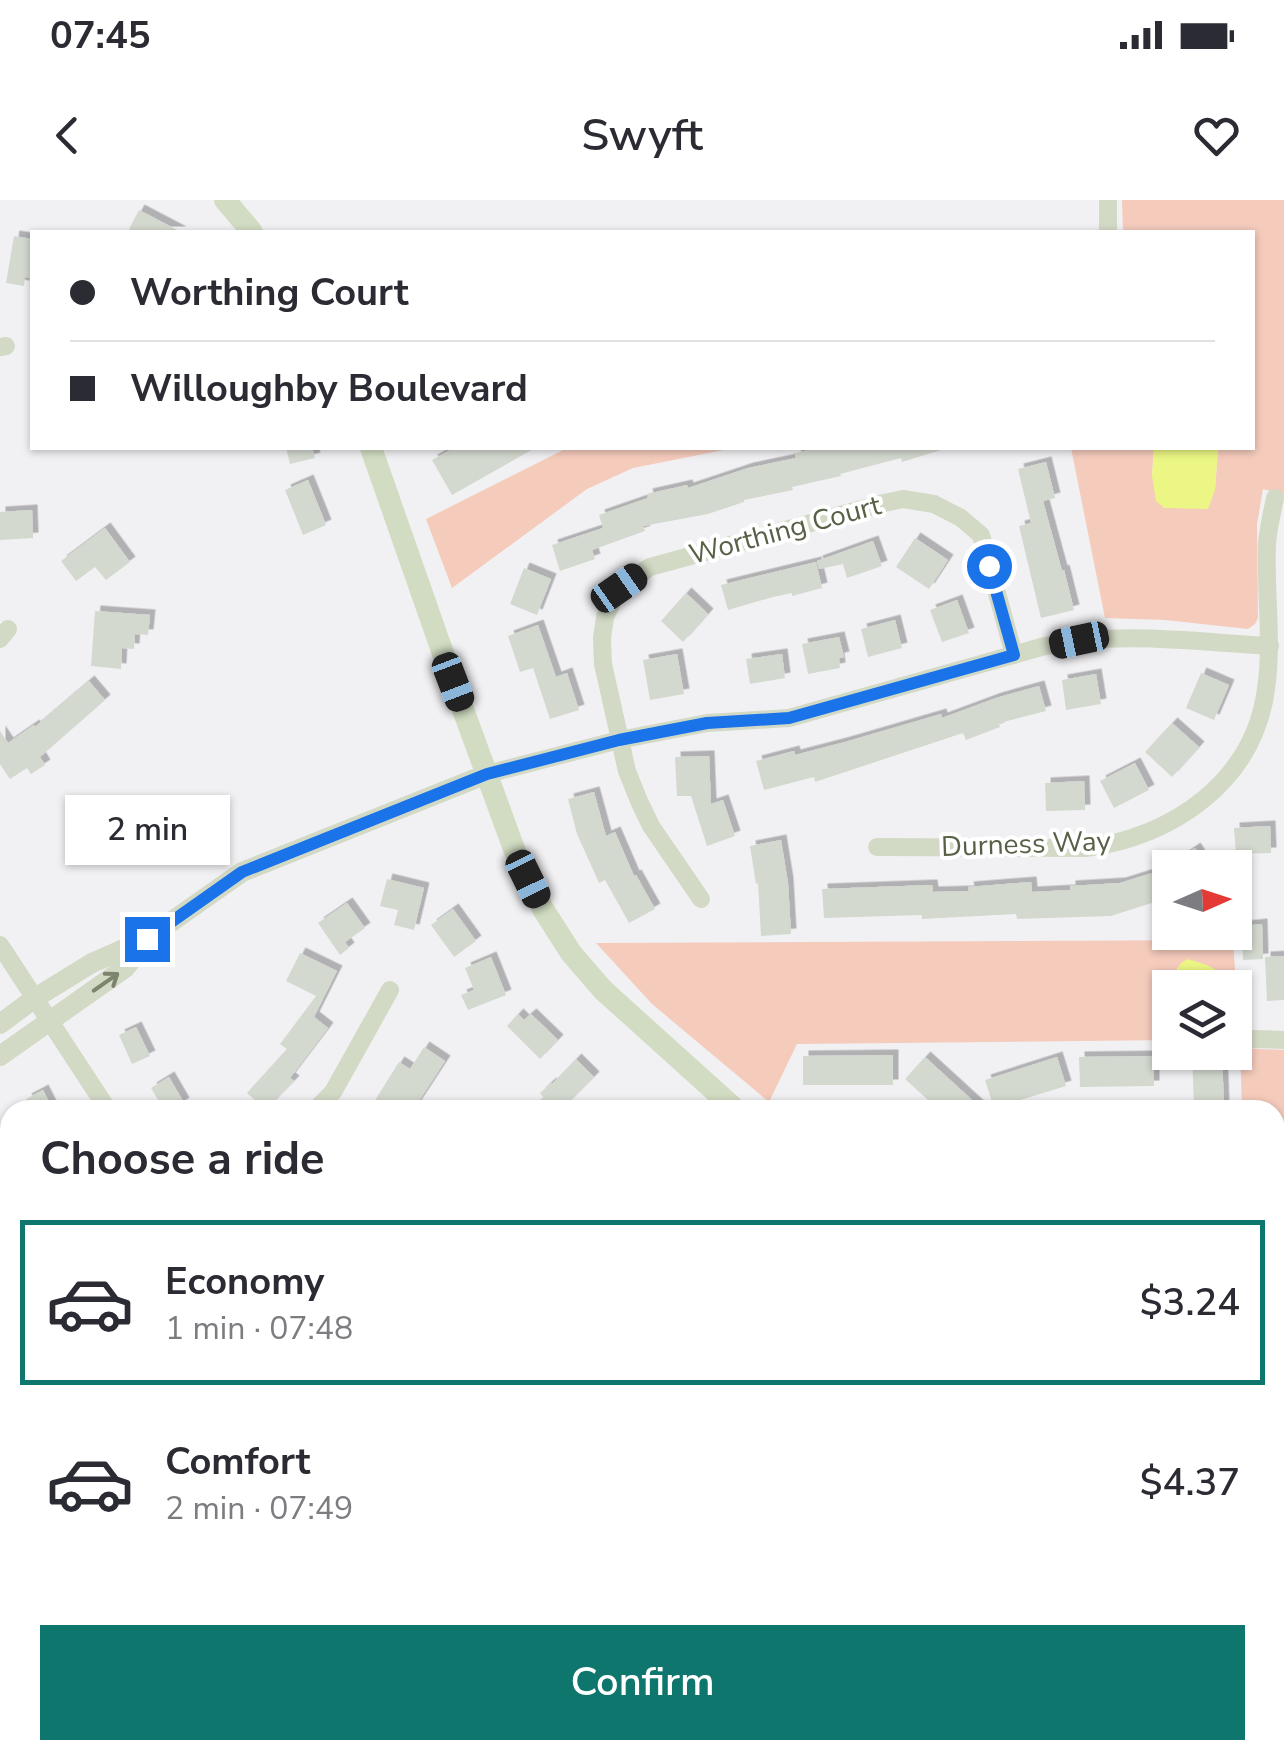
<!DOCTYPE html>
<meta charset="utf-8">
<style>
body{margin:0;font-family:"Nunito Sans",sans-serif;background:#f2f2f3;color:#2b2b33;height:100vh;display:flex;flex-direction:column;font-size:38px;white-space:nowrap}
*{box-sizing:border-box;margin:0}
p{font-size:32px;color:#7c7c81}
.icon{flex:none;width:55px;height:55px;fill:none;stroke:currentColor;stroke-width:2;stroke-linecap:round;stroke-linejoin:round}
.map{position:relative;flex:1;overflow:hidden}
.side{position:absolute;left:0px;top:900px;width:1285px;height:660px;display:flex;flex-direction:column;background:#fff;border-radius:30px 30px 0 0;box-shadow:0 2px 8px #0004}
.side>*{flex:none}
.hud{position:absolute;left:30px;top:30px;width:1225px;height:220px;border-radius:0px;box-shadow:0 2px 8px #0004;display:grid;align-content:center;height:220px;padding:0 40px;background:#fff}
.needle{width:65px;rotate:87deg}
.tools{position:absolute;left:1152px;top:650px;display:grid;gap:20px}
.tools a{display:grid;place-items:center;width:100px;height:100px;border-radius:0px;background:#fff;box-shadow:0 2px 8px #0004;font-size:50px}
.end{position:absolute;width:45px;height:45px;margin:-22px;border:12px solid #1a73e8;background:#fff;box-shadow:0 0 0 5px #fff}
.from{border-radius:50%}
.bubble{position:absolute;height:70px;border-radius:0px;background:#fff;box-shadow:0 2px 8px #0004;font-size:32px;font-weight:600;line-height:70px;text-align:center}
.car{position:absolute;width:30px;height:60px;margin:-30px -15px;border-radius:12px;box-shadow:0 0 8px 2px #0007;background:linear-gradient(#222 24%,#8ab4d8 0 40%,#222 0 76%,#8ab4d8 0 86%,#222 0)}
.hud b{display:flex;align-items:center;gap:35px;height:95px;font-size:38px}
.hud b+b{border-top:2px solid #e1e1e2}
.hud i{width:25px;height:25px;background:#2b2b33}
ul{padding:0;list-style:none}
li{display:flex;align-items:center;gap:30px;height:165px;margin:0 20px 15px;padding:0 20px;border:5px solid transparent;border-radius:0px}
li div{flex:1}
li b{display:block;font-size:38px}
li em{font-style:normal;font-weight:600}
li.on{border-color:#0f766e}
li>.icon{width:90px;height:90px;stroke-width:1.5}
h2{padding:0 40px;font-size:45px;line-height:120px}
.button{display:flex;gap:20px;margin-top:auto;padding:20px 40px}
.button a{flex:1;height:115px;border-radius:0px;background:#0f766e;color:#fff;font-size:40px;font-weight:600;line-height:115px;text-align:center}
.status{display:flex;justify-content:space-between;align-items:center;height:70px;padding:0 50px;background:#fff;direction:ltr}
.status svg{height:28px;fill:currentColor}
header{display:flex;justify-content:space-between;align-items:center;height:130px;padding:0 40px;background:#fff;font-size:45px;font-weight:600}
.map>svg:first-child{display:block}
</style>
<div class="status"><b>07:45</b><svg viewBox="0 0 49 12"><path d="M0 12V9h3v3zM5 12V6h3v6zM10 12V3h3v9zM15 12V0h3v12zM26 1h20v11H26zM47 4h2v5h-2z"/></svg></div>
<header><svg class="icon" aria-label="back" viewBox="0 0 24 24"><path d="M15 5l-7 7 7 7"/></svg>Swyft<svg class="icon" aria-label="heart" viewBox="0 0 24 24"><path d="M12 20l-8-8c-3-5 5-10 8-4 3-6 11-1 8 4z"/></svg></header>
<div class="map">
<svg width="1284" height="1560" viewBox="0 0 1284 1560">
<defs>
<filter id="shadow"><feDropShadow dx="5.5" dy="-5.5" stdDeviation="0" flood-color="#0004"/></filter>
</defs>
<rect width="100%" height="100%" fill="#f1f1f4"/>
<g fill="#f5cbbc">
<path d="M1122 0H1284V295L1263 289 1257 324 1258 418 1255 424 1248 429 1165 420 1105 418 1071 248H1154L1152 276 1215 290 1218 248H1252V32H1123Z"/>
<path d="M567 248H734L633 268 587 289 452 388 426 319Z"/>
<path d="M1233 740 1240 841H1235V788L1222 787V775L1177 768 1178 787 1170 788V840L797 844 769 902 652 804 596 743Z"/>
<path d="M1240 848 1284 850V962H1275V910H1242Z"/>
</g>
<g fill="#ebf684">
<path d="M1154 248H1218L1215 290 1208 309 1164 308 1156 301 1152 276Z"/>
<path d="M1188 759C1207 766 1221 765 1222 787H1178C1177 774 1174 765 1188 759Z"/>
</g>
<g fill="#d3d9cf" filter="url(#shadow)">
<path d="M139 10 181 32H135L129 29Z"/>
<path d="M14 36 32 39V78L25 77 24 86 6 83Z"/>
<path d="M286 248H312L315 258 290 264Z"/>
<path d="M454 248H535L452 295 432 260Z"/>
<path d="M819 248H941V250L902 262 901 258 840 274 841 276 792 287 793 290 744 300V302L708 314 643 326 645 331 592 350 595 359 560 371 552 345 603 328 599 315 648 298 647 294 687 285 688 288 748 268 796 258 795 253Z"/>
<path d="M1046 262 1055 298 1043 301 1062 371 1064 370 1074 410 1041 418 1019 326 1031 323 1018 269Z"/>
<path d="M308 280 326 325 303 335 285 290Z"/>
<path d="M32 310 33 338 0 340V312Z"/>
<path d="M105 328 130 362 106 380 95 367 76 381 61 361Z"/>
<path d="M915 338 948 360 929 389 896 367Z"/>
<path d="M873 341 882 366 847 378 843 364 819 369 817 361Z"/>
<path d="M816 362 822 388 792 396V393L773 397 728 410 721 385Z"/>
<path d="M524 368 551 379 537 415 510 404Z"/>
<path d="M686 393 708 414 683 442 661 421Z"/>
<path d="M957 400 969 433 942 442 930 410Z"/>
<path d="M95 411 150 415 148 435 135 434 134 449 122 448 121 469 91 466Z"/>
<path d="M895 420 902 448 868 457 861 429Z"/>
<path d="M538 425 556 477 567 473 579 510 550 519 533 468 520 472 508 436Z"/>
<path d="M839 437 844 457 839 458 840 468 808 474 802 444Z"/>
<path d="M677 454 684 494 650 500 643 460Z"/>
<path d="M782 454 785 478 750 484 746 459Z"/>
<path d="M1201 473 1229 485 1214 520 1186 508Z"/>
<path d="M1096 474 1101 504 1066 510 1062 480Z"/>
<path d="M89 481 105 500 40 557 45 565 31 574 27 568 10 579 0 564V531L8 543 34 525 35 527Z"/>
<path d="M1039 486 1046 511 999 523 1000 527 966 540 963 533 815 582 814 577 764 590 756 561 794 551 795 555 845 542 941 514 942 518 996 498Z"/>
<path d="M1172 523 1199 547 1172 577 1145 552Z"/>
<path d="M709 556 711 604 723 600 735 636 707 646 691 596H677L675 557Z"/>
<path d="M1135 563 1149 590 1114 608 1100 581Z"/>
<path d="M1084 581 1085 610 1046 611 1045 583Z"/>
<path d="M594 592 606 636 615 632 634 676 636 675 655 709 629 723 605 680 599 683 577 634 568 599Z"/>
<path d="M1270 626 1271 653 1236 654 1234 628Z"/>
<path d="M781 640 788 683 791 734 761 736 758 683 756 684 750 646Z"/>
<path d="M1195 648 1208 668H1166Z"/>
<path d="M1152 673 1161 700 1111 716 1017 719 1016 714 922 719V715L824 718 822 689 932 685 933 692 969 691 968 687 1031 682 1032 692 1070 690V686L1120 683Z"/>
<path d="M387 679 424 688 414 730 394 725 398 710 380 706Z"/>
<path d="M347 703 365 728 345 742 349 748 340 755 318 723Z"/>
<path d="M453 709 476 741 454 757 431 725Z"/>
<path d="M1262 724 1263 759 1243 760 1242 726Z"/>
<path d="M300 753 337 771 314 817 328 828 290 878 294 881 266 910 247 893 287 849 280 844 316 796 286 781Z"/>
<path d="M1284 756V800L1267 801 1265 757Z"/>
<path d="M491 757 506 795 468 810 461 795 474 790 465 768Z"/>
<path d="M518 814 524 820 531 814 558 840 540 859 507 826Z"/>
<path d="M136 827 150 856 132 864 119 835Z"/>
<path d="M424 847 445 861 413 910H380L372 905 399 862 410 869Z"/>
<path d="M1222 852 1224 910H1194L1192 853Z"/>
<path d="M893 855V885H803V856Z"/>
<path d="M1154 856V886L1080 887 1079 857Z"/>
<path d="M925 857 983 910H939L905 879Z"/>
<path d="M1057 857 1066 886 994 908 985 880Z"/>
<path d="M576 859 594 877 561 910H530L544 898 540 893 551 883 552 884Z"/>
<path d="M169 877 184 903 173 910H164L151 888Z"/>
<path d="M43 890 53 910H31L26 899Z"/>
</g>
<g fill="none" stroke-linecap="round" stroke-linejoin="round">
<g stroke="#d2dac6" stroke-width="18">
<path d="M1108 32V0"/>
<path d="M0 147 6 146"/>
<path d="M0 439 8 429"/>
<path d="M487 574 619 540 707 523 789 518 1045 446C1119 431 1196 442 1270 446"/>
<path d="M877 647 1086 648C1173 637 1254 581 1266 489 1273 440 1265 392 1267 344 1268 329 1272 313 1275 298"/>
<path d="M701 699 651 626 639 601 627 571 603 464 602 438 605 417 619 388 650 367 884 303 903 299 934 304 961 318 981 335 1014 455"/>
<path d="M0 745 108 910"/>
<path d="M1253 839 1284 840"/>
<path d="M315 910 333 892 390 790"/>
<path d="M1275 1106 1284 1104"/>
<path d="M0 1205 10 1193"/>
<path d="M0 1229 10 1236"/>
<path d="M1275 1368 1284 1361"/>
<path d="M497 1550 507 1560"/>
<path d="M547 1560 557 1550"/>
</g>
<g stroke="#d2dac6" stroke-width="20">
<path d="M0 824 35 798 92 763 147 739 242 672 487 574"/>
<path d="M0 856 125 768 146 741"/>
</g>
<g stroke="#d1dcc2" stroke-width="22">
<path d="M225 0 252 32"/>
<path d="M371 248 453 482 514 649 543 709 571 753 603 790 736 910"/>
<path d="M1275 1526 1284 1541"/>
</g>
</g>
<defs><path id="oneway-shaft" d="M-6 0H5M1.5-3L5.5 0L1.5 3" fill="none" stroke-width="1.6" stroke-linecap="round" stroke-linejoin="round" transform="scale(2.5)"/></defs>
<use stroke="#7c856c" href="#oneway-shaft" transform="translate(106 782) rotate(-35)"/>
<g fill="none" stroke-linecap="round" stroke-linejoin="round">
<path stroke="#1a73e8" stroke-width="12" d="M147 739 242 672 487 574 619 540 707 523 789 518 1014 455 989 366"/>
</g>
<g text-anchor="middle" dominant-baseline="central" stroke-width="8" stroke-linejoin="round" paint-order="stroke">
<g font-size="28" fill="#576146" stroke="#fff">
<text transform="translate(785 330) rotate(-15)">Worthing Court</text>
<text transform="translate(1026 644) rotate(-2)">Durness Way</text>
</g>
</g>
</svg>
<div class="tools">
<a><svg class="needle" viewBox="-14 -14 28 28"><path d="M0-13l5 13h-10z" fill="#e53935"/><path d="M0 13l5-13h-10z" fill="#7c7c81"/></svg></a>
<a><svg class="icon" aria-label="layers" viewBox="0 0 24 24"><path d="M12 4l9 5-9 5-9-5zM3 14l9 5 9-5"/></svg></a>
</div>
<i class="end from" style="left:989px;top:366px"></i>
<i class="end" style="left:147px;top:739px"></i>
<div class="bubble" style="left:65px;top:595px;width:165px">2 min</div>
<i class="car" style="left:619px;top:388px;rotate:55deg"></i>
<i class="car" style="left:1079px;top:440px;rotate:258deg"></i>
<i class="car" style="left:453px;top:482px;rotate:159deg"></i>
<i class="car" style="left:528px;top:679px;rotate:154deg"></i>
<div class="hud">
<b><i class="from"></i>Worthing Court</b>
<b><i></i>Willoughby Boulevard</b>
</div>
<section class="side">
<h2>Choose a ride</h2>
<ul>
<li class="on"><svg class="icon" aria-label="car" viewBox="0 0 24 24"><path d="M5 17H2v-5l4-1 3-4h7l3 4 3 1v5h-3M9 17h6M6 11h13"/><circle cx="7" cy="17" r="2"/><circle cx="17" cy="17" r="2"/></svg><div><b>Economy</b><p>1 min · 07:48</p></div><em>$3.24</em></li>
<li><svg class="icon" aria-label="car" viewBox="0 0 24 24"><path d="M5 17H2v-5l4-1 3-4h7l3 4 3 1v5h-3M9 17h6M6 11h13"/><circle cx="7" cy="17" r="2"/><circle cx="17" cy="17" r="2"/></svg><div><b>Comfort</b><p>2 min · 07:49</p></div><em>$4.37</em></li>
</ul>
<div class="button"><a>Confirm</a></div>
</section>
</div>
